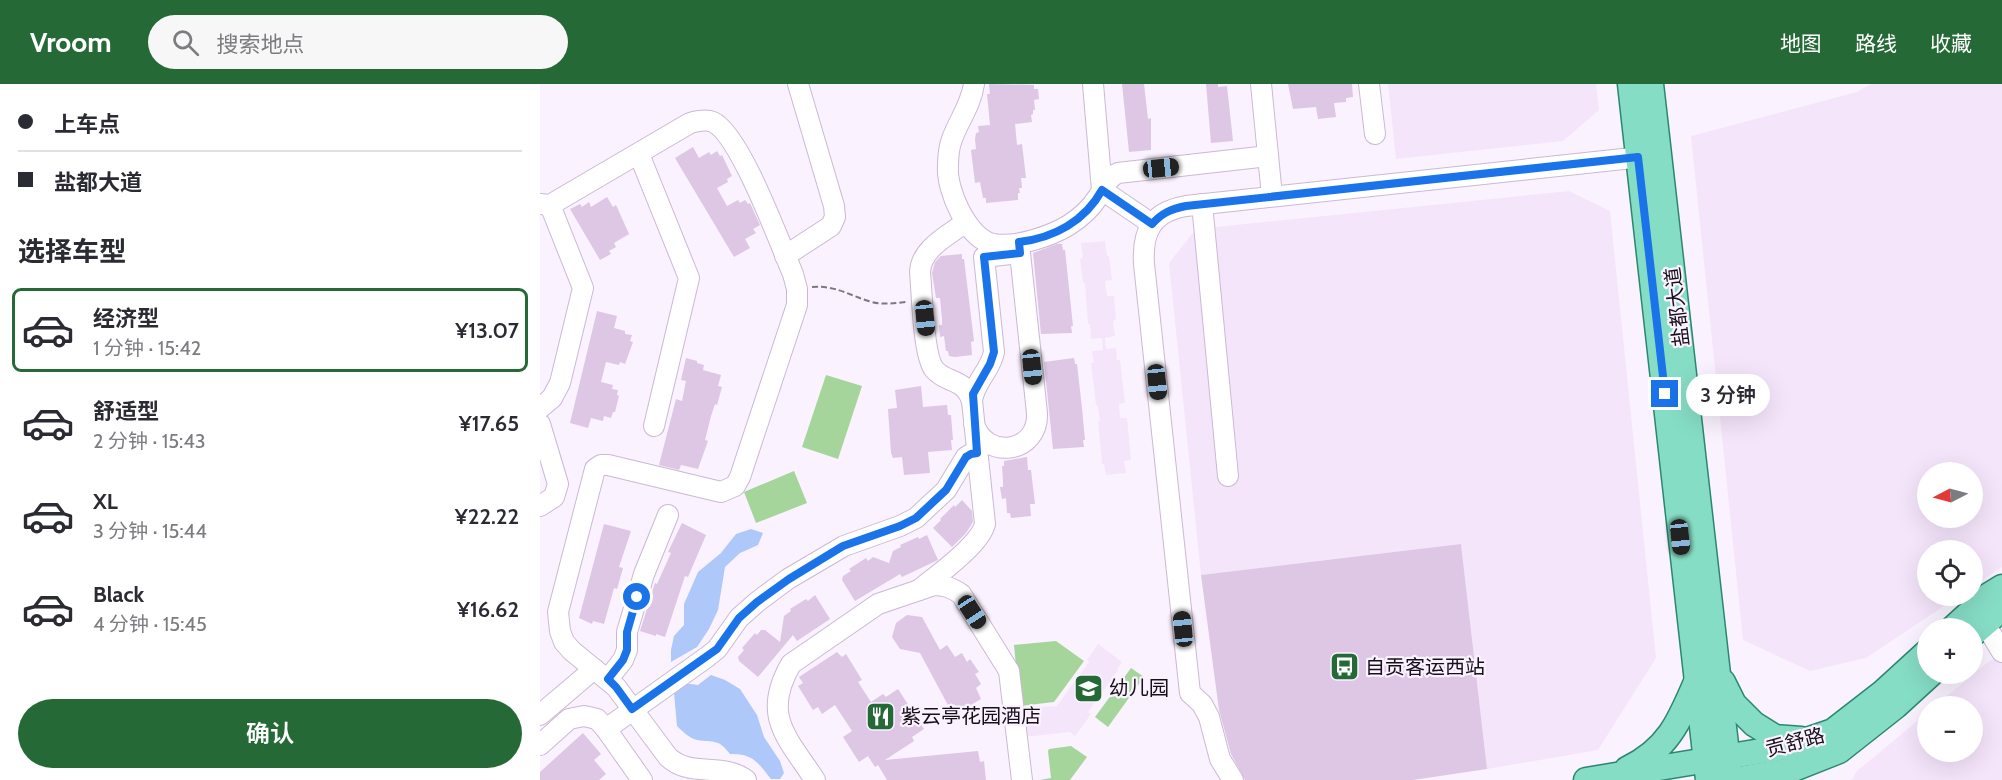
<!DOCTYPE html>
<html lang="zh">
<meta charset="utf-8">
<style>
body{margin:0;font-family:Cabin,"Noto Sans SC",sans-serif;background:#f7f7f7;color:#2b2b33;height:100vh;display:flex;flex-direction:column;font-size:22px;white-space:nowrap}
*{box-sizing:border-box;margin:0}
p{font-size:20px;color:#7c7c81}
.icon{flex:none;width:33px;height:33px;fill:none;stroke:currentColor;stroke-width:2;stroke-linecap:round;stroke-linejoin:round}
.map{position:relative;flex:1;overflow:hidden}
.side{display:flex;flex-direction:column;background:#fff;width:540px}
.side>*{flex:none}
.hud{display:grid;align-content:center;height:132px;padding:0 18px;background:#fff}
.needle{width:39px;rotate:264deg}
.tools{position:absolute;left:1377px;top:378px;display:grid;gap:12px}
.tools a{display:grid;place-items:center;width:66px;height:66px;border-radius:50%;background:#fff;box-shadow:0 6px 24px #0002;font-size:30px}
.end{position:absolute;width:27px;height:27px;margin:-14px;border:8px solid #1a73e8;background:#fff;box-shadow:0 0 0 3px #fff}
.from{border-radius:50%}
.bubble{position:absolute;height:42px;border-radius:21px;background:#fff;box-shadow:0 6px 24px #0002;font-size:20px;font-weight:600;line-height:42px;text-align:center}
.car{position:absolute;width:18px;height:36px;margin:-18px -9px;border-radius:8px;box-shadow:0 0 4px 2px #0007;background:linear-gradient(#222 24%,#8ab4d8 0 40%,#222 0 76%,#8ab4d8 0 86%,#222 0)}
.hud b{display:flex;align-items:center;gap:21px;height:57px;font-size:22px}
.hud b+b{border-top:2px solid #e1e1e2}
.hud i{width:15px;height:15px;background:#2b2b33}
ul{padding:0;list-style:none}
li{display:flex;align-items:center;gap:18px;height:84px;margin:0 12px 9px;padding:0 6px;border:3px solid transparent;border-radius:9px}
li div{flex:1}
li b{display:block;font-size:22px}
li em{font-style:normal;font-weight:600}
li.active{border-color:#256a36}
li>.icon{width:54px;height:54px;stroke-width:1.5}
h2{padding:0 18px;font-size:27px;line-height:72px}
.button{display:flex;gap:12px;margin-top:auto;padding:12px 18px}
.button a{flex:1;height:69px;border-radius:36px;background:#256a36;color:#fff;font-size:24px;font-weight:600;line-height:69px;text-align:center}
header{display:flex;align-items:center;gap:36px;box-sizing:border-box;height:84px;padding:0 30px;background:#256a36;color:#fff}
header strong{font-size:28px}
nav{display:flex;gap:33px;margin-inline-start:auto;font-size:21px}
.search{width:420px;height:54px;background:#f7f7f7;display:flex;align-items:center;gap:15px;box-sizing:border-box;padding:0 21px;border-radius:33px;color:#7c7c81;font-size:22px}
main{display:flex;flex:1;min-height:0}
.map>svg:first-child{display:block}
</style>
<header>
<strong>Vroom</strong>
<div class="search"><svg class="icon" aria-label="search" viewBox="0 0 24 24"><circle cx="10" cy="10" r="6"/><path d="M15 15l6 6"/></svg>搜索地点</div>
<nav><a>地图</a><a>路线</a><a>收藏</a></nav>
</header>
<main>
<section class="side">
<div class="hud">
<b><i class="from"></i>上车点</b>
<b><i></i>盐都大道</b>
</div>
<h2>选择车型</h2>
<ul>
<li class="active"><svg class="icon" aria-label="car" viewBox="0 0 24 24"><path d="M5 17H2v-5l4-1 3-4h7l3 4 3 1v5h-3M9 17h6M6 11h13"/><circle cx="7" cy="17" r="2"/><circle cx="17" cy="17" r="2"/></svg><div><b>经济型</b><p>1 分钟 · 15:42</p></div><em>¥13.07</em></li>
<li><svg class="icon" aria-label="car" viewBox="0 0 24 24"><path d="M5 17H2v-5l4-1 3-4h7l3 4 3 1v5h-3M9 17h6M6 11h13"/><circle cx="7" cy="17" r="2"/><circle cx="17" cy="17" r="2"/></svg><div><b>舒适型</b><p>2 分钟 · 15:43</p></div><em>¥17.65</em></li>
<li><svg class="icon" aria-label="car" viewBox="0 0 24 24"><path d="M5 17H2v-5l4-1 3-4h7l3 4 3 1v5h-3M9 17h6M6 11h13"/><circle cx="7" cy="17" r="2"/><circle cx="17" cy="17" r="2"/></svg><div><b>XL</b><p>3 分钟 · 15:44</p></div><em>¥22.22</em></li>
<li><svg class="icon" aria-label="car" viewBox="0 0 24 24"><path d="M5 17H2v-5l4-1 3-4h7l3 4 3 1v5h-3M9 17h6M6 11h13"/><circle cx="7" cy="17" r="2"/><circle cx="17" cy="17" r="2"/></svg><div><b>Black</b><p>4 分钟 · 15:45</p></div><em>¥16.62</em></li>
</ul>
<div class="button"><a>确认</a></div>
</section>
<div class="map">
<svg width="1462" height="696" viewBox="0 0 1462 696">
<rect width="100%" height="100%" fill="#faf2fe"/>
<g fill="#f5e5fb" fill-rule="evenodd">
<path d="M848 0H1056L1059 26 1023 57 856 75Z"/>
<path d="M1331 0H1462V483L1433 503 1432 466H1388V512H1419L1326 574 1270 587 1203 556 1151 52 1317 8ZM1388 388H1432V434H1388Z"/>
<path d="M1029 107 1070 127 1116 574 1058 666 947 685 921 460 661 491 629 179 656 145Z"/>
<path d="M565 157 567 172H569L572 196 565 197 567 212H574L576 236 573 237 575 252 565 254 566 265 576 264 577 276H580L585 319 579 320 580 334H587L591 376 584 377 586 389 566 391 564 380H562L558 337H560L558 322 556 321 551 279H554L552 267 563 266 562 254 551 255 550 240H548L545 199H543L540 175 543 174 541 159Z"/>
<path d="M558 560 582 578 577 585 578 586 548 628 551 630 535 652 530 648 484 653 481 625 517 622 549 578 547 576Z"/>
<path d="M1462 569V696H1312L1316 688 1387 629 1388 668H1432V622H1395L1447 579Z"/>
</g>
<g fill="#a5d59b">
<path d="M286 291 322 302 298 375 262 363Z"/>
<path d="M254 387 267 419 216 439 204 408Z"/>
<path d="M516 557 544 577 514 618 480 622 474 561Z"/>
<path d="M591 584 604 593 568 643 555 633Z"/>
<path d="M531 662 547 673 530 696H500L511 694 508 667 509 665Z"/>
</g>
<g fill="#afc8fa">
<path d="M211 445 223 449 218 461 200 469 185 483 178 526 169 545 157 563 131 578V566L134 552 144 541V520L158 488 181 469 196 450Z"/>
<path d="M171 591 185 596 200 605 217 631 224 653 240 677 244 689 240 695H231C218 679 213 669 190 670 178 654 174 659 157 656 149 654 142 647 137 642L134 609 143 599 158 601Z"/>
</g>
<g fill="#ddc7e4">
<path d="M449 0 494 1V5H498L499 15 494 16 495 26H493V30L491 31 492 38 475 40 477 61 482 60 486 94H481L482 104H479L480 109H478V116L446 119V114H443L440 98 435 99 431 66 436 65 435 55 436 49 439 48 438 42 450 41 447 10H450Z"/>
<path d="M582 0H604L608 35 611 34V66L589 68Z"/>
<path d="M666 0H678V3L687 2 693 57 671 59Z"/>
<path d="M748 0H812L813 13 806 14V18L794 19 796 33 778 35 776 23 753 25Z"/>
<path d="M153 63 159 74 169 68 171 71 177 67 180 72 182 71 192 92 187 95 188 98 177 104 187 122 198 116 200 119 205 116 208 120 210 119 220 141 213 145 216 149 205 155 210 164 194 173 135 74Z"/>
<path d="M67 113 73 123 76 121 89 150 74 159 76 163 69 167 71 170 60 176 30 125 40 120 42 123 49 118 51 123Z"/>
<path d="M517 160H522L523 166H525L533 242H531L532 249 501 250 493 169Z"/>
<path d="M422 170V175H424L434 257 431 258 432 271 415 273 409 272 408 267H406L404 252 400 253 399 241H402V235L400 214H396L392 189 395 178 401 172Z"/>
<path d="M57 227 77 232 74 244 85 247V250L92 251 90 257 93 258 85 280 80 278 79 281 66 278 61 298 73 301 72 305 78 306 77 311 79 312 75 328H73L71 334 64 332 63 337 51 334 48 344 30 339Z"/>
<path d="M146 274 157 277V279L164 281 163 286 181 291 178 302 182 303 177 321 175 320 171 332 165 356 168 357 158 385 141 381 139 386 119 381 136 315 142 317 146 297 141 296Z"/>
<path d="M534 274 535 280H537L542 324 545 356H543L544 363 513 365 504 278Z"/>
<path d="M381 302 383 323 407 321 408 331H411L413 356H411L412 366 388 368 390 389 364 391 362 373 353 374 351 369 348 325 357 324 355 306Z"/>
<path d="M487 373 488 386H491L495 420H490L491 432 471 434 470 429H467L466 414 462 415 460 403H463V397L462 382H464V377Z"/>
<path d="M422 416 432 427 433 438 426 449 412 463 393 444 401 436 400 435 414 421 415 423Z"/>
<path d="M142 439 166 451 148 493 145 492 125 553 116 550V552L100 547 115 499 117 500 131 469 128 468Z"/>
<path d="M64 440 91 447 79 483 83 484 77 505 74 504 64 540 53 537 52 540 39 534Z"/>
<path d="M387 451 398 476 362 493 360 490 315 517 302 496 303 492 311 487 309 485 326 474 328 477 333 473 349 479 353 467 361 463 360 461 378 453 379 455Z"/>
<path d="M921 460 947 685 873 696H705L691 670 679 626 661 491Z"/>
<path d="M275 511 290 535 257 557 253 551 218 593 199 577 198 573 204 566 202 564 215 549 217 551 221 546H225L240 558 244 532 251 527 250 525 266 515 268 517Z"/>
<path d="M367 531 382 533 400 566 407 561 415 573 422 569 427 578 430 575 439 588 435 590 441 600 436 604 441 615 419 628 414 620 409 623 380 569 360 565 352 553 356 539Z"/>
<path d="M297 568 302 573 306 570 322 596 318 598 331 618 343 610 346 613 358 605 384 645 372 653 374 657 345 676 438 667 440 678 444 677 446 696H347L338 681 335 683 328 672 319 678 303 653 312 647 295 621 282 630 278 623 273 626 258 602 263 599 259 593Z"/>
<path d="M43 649 61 670 54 676 66 690 59 696H0V688Z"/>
</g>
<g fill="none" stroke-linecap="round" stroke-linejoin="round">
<defs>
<g id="minor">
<path d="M434 0C431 21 419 36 412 55 409 63 408 74 408 82 406 106 428 156 454 160 476 164 511 152 529 141 540 134 551 124 558 113 565 103 567 94 578 89L728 72"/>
<path d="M553 0 562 106 612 140"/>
<path d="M721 0 732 112"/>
<path d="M829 0 835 50"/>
<path d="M99 70 149 194 114 342"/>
<path d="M0 120 10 121 150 39C157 37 166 35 173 38 200 50 240 160 253 190L257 205V221L200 393 195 402 181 408 68 381H61L55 385 18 528 20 547 24 558 32 567 76 603 128 673C150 694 183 678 206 696"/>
<path d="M662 120 688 392"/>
<path d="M426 138C409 151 381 164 380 188 382 208 383 271 394 285 406 300 424 293 432 317"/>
<path d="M245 172 291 142 295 133 294 122 258 0"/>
<path d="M0 324 12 314 20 299 43 204 10 121"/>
<path d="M0 340 18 400 14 413 0 422"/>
<path d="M379 506C397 491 440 461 445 440L432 317C434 298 451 286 454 268L444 173 480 169 497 329C499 369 446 377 434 340"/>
<path d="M1445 540 1462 568"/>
<path d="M68 595 83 576 87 566V548L104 490 128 431"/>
<path d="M0 631 54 585"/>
<path d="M66 645 167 573 177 565 199 534 217 518 248 495 304 462 360 442 376 434 406 406 426 373 431 370 437 369"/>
<path d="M0 661 29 635 44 632 57 635 66 645 102 696"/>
<path d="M275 696C247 653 221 632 251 580L338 520 394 501C405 501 412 504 421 510L469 587 482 696"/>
<path d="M693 696 680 675 669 633 662 620 650 609 604 180C602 147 612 128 646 122L1111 72"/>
</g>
<g id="major">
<path d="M1090 0 1168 696"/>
<path d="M1111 0 1190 696"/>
<path d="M1413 544 1449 511 1462 503"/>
<path d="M1432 551 1462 525"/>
<path d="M1183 598 1194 620 1214 640 1235 653 1261 655"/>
<path d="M1087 685C1128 665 1139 638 1156 598"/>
<path d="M1046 696 1246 663 1293 647 1342 609 1388 567"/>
<path d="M1193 696 1251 686 1299 667 1356 622 1391 590"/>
</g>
</defs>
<use href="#minor" stroke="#ccb8d5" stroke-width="22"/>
<use href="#major" stroke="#2b8770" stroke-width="27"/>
<path stroke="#7f7782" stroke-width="2" stroke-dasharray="6 3" stroke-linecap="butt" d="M272 203C296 201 310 212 332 218 343 221 354 219 366 218"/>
<use href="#minor" stroke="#fff" stroke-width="20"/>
<use href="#major" stroke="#86ddc5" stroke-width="24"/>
</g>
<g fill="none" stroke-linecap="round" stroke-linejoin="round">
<path stroke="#1a73e8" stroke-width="8" d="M97 513 87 548V566L83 576 68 595 76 603 92 625 177 565 199 534 217 518 249 495 303 462 360 442 376 434 406 406 426 373 431 370 437 369 433 310 450 280 454 268 444 173 480 169 479 158C514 154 545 137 562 106L612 140C622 129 631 125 646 122L1098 73 1125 310"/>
</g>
<defs>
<symbol id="bus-square" viewBox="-11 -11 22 22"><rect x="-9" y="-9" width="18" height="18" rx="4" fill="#256a36" stroke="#faf2fe"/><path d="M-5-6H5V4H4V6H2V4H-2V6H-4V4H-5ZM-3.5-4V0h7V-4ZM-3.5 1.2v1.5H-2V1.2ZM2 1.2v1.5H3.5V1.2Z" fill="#fff"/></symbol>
<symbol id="school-square" viewBox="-11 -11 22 22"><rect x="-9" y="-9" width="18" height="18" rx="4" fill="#256a36" stroke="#faf2fe"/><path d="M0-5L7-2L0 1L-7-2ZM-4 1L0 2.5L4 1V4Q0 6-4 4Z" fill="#fff"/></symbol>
<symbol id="restaurant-square" viewBox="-11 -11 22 22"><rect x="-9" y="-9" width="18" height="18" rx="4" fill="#256a36" stroke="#faf2fe"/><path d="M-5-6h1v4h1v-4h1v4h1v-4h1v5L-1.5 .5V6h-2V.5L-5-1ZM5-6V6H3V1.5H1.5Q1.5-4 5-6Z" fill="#fff"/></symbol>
</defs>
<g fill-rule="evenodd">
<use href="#bus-square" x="788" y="566" width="33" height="33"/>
<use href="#school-square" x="532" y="588" width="33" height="33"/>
<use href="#restaurant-square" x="324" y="616" width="33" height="33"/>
</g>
<g text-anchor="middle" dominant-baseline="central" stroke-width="4.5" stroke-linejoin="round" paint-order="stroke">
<g font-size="20" fill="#17101a" stroke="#faf2fe">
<text transform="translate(1137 223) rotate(-97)">盐都大道</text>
<text transform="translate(1255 658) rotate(-15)">贡舒路</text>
</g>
<g font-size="20" fill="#17101a" stroke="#faf2fe" text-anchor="start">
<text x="825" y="583">自贡客运西站</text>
<text x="569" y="604">幼儿园</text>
<text x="361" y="632">紫云亭花园酒店</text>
</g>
</g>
</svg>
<div class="tools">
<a><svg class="needle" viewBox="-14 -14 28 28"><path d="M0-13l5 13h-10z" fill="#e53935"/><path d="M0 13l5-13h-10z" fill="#7c7c81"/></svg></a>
<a><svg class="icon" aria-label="locate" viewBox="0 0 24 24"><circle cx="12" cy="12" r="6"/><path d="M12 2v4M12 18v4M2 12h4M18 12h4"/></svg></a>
<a>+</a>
<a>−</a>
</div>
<i class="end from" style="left:97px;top:513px"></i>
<i class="end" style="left:1125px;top:310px"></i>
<div class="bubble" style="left:1146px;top:290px;width:84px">3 分钟</div>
<i class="car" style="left:621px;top:84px;rotate:84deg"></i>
<i class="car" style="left:385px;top:234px;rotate:174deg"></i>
<i class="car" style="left:492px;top:283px;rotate:174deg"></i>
<i class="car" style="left:617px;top:298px;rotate:174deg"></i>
<i class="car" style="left:1140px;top:453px;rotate:174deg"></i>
<i class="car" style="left:432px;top:528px;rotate:147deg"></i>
<i class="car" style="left:643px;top:545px;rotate:354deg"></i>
</div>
</main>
